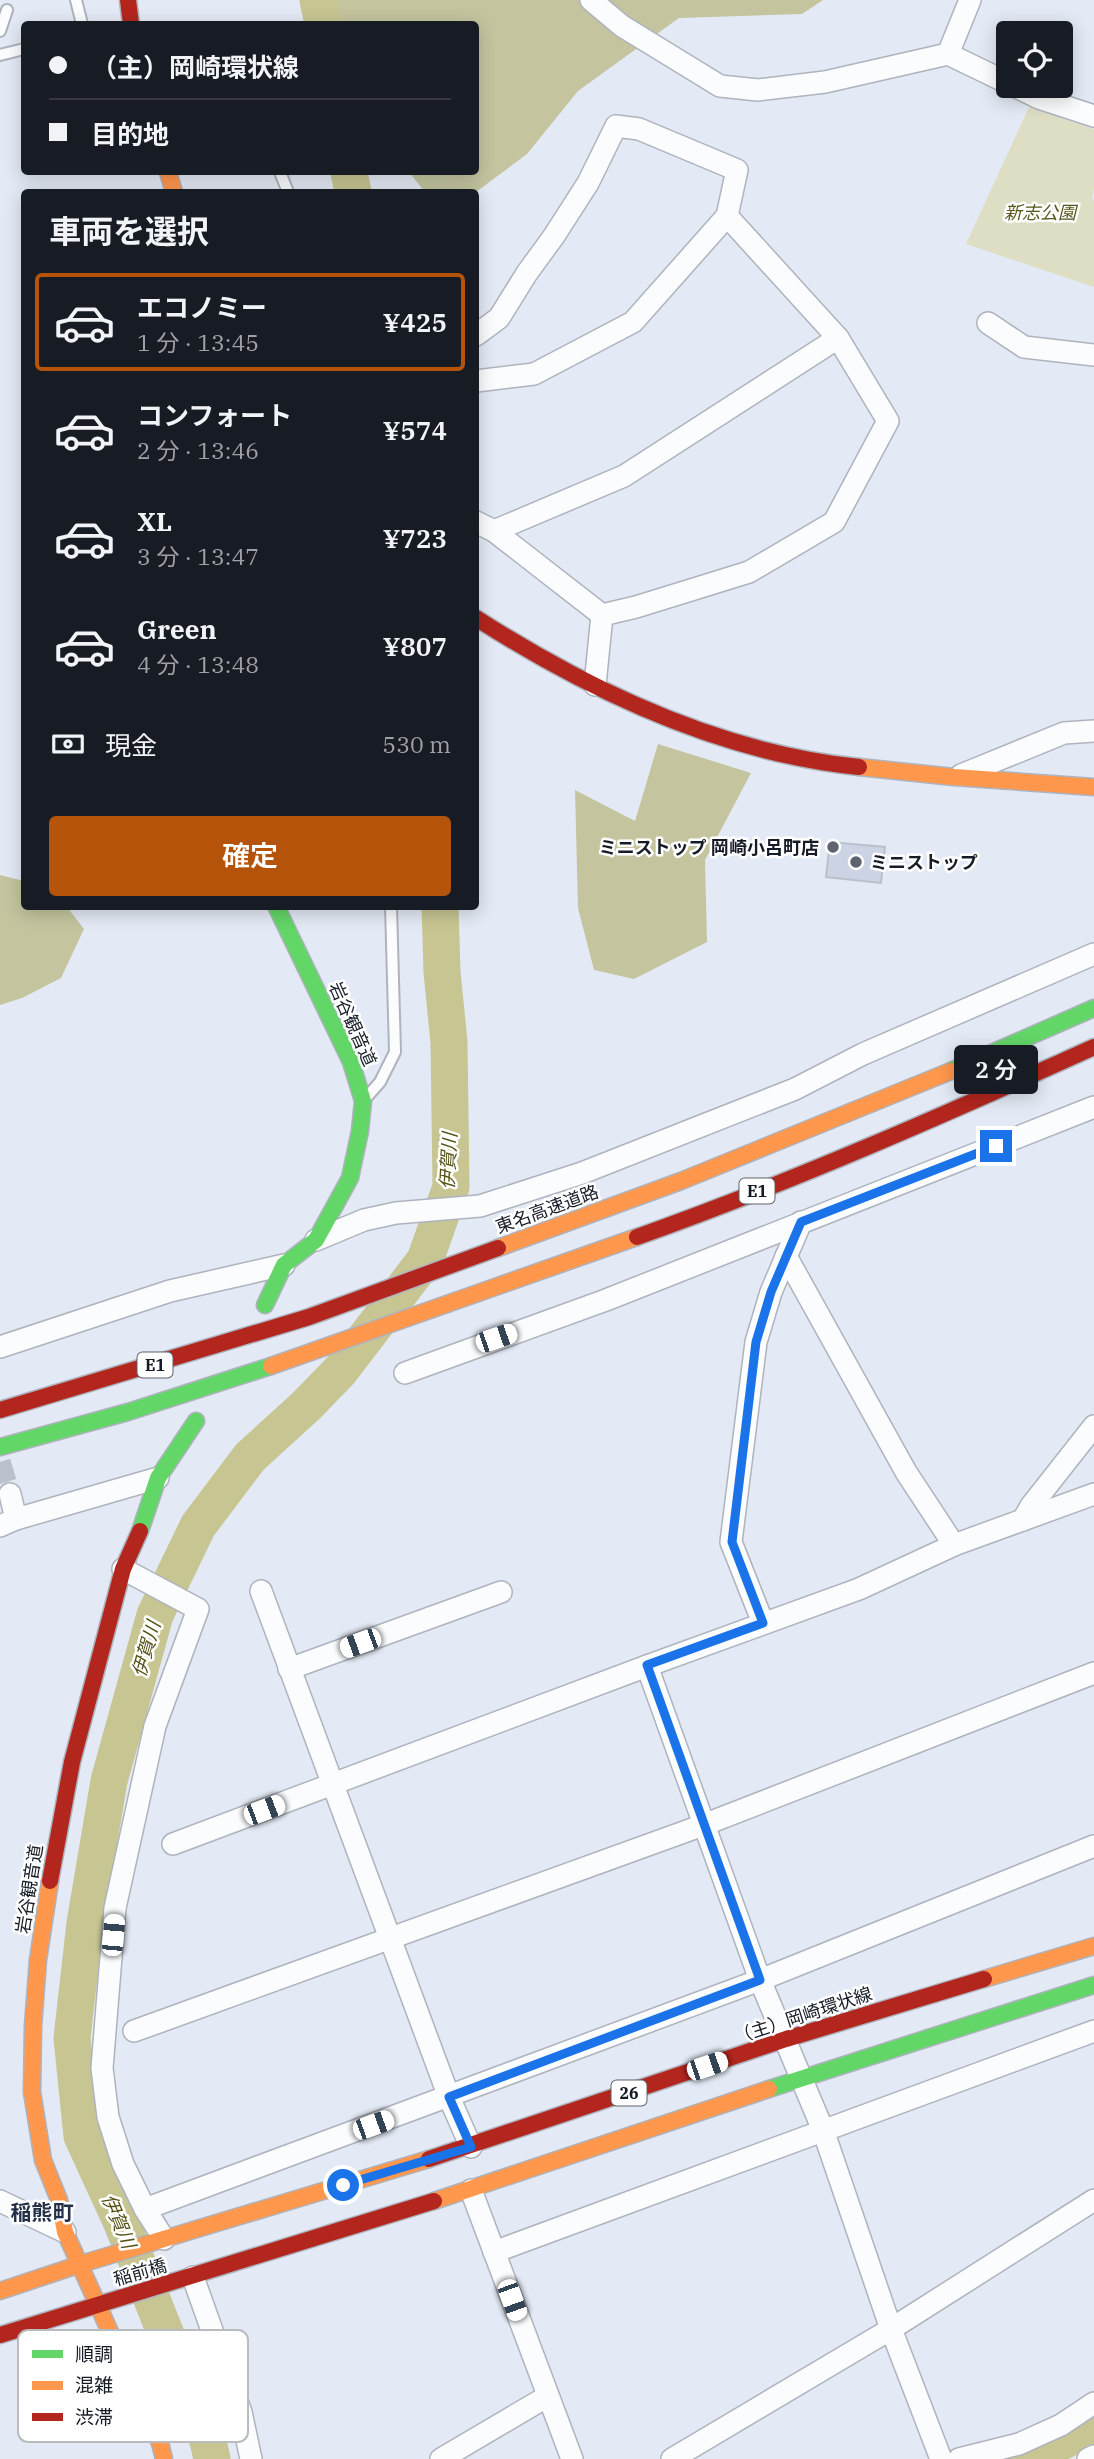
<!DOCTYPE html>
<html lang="ja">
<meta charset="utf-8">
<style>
body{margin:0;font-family:"IBM Plex Serif","Noto Sans JP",serif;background:#20242c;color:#f1f3f6;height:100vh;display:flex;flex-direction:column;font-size:26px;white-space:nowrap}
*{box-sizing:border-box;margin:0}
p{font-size:23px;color:#9ea1a6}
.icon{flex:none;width:38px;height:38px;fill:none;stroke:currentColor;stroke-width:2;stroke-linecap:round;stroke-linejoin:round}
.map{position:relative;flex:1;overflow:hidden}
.drawer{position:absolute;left:21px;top:189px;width:458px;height:721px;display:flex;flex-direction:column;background:#171b24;border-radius:7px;box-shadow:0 4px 18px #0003}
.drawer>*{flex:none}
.hud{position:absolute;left:21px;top:21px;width:458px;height:154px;border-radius:7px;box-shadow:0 4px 18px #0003;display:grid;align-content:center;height:154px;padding:0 28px;background:#171b24}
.tools{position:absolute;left:996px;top:21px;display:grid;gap:14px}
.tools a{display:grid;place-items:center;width:77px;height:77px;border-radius:7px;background:#171b24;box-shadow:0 4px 18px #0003;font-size:35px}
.end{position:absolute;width:32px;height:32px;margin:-16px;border:9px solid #1a73e8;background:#fff;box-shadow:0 0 0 4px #fff}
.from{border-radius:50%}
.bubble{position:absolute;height:49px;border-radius:7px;background:#171b24;box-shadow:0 4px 18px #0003;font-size:23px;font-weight:600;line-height:49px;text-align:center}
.car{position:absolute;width:21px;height:42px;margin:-21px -10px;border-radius:9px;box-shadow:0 0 5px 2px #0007;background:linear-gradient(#fff 24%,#345 0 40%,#fff 0 76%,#345 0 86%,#fff 0)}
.hud b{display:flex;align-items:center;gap:24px;height:66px;font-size:26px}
.hud b+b{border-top:2px solid #363941}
.hud i{width:18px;height:18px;background:#f1f3f6}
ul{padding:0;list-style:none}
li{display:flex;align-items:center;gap:21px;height:98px;margin:0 14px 10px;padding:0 14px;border:4px solid transparent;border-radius:7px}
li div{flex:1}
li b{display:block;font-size:26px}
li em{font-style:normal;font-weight:600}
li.active{border-color:#b45309}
li>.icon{width:63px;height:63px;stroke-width:1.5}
h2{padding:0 28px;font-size:32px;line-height:84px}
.pay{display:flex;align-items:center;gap:18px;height:77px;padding:0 28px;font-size:26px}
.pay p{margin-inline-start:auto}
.primary-button{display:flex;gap:14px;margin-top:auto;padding:14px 28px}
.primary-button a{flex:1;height:80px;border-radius:7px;background:#b45309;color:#fff;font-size:28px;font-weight:600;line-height:80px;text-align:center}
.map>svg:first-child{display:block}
</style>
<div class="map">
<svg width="1094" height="2459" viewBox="0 0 1094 2459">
<rect width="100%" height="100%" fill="#e4eaf5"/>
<path fill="#dddec4" d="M1029 107 1094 129V188L1092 198 1094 201V287L966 244Z"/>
<g fill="#c4c59f">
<path d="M329 0H823L802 14 679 18 578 91 527 154 476 192 424 191 409 172H476V24H338Z"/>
<path d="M658 744 751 773 705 860 707 942 634 979 594 970 578 908 575 790 635 821Z"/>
<path d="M0 875 24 881V906L67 907 84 929 61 978 22 998 0 1005Z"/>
</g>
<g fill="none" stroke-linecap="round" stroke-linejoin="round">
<g stroke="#c7c692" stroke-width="37">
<path d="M318 0 323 24"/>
<path d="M349 172 353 192"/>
<path d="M212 2459 208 2441 121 2221 82 2136 72 2038 85 1923 109 1781 155 1615 198 1526 250 1457 306 1406 340 1371 425 1260 451 1187 449 1042 442 972 440 906"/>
<path d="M1026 2459 1094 2426"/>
</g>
</g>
<path fill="#ccd4e4" stroke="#bbc1cb" stroke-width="2" d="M830 842 885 847 881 883 826 877Z"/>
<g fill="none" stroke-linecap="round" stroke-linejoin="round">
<path stroke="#bbc1cc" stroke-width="21" stroke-dasharray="21 10" stroke-linecap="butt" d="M0 1462 10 1494"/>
<defs>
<g id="lane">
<path d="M76 0 82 24"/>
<path d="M0 31 7 10"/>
<path d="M0 55 24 49"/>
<path d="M280 172 288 192"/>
<path d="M365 1099 380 1082 395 1052 391 906"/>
</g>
<g id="street">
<path d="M591 0 622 26 720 86 758 90 825 82 948 54 1008 83"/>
<path d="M948 54 970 0"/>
<path d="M1014 86 1039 98 1094 116"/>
<path d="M988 323 1024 347 1094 355"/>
<path d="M476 335 499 318 527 273 554 236 588 183 616 126 639 129 737 170 727 216 633 322 534 374 476 381"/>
<path d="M476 522 494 531 602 615"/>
<path d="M494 531 624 476 838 338"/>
<path d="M602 615 636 607 749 572 834 522 888 421 838 338 727 216"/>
<path d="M595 685 602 615"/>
<path d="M961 775 1064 733 1094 731"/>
<path d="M316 1240 364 1220 396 1213 480 1206 582 1173 795 1089 863 1054 1094 954"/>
<path d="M786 1256 906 1472 954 1545"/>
<path d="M0 1347 170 1291 284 1265"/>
<path d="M405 1373 606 1300 1094 1107"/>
<path d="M10 1494 16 1519"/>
<path d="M1023 1520 1031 1506 1094 1426"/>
<path d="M0 1526 16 1519 158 1478"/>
<path d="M123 1569 198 1609 155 1726 115 1908 102 2068 108 2117 123 2164 145 2209 164 2239"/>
<path d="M261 1591 449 2097 471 2147"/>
<path d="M763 1623 731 1542 756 1342 771 1292 801 1222"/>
<path d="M647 1666 760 1980 823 2130 891 2329 941 2459"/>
<path d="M289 1669 501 1592"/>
<path d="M173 1844 647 1666 859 1589 954 1545 1094 1494"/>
<path d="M134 2031 706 1824 1094 1673"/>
<path d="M471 2190 572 2459"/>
<path d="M0 2201 65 2232"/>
<path d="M145 2209 760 1980 1094 1846"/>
<path d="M494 2252 1094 2031"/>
<path d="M193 2277 241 2412 251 2459"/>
<path d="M441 2459 548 2396"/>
<path d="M672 2459 891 2329 1094 2200"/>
<path d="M959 2459 1019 2444 1061 2425 1094 2403"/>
<path d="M1088 2459 1094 2456"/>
</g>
<g id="fast">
<path d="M951 1071 1094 1008"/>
<path d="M265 1305 284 1265 316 1240 350 1178 360 1131 363 1101 351 1062 276 906"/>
<path d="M0 1447 128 1412 271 1366"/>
<path d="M140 1531 158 1478 196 1421"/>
<path d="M769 2089 1094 1985"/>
</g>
<g id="slow">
<path d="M168 172 174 192"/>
<path d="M859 767 954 777 1094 787"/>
<path d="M498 1248 681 1181 951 1071"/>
<path d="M271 1366 637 1237"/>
<path d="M50 1881 38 1960 33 2026 32 2092 43 2160 59 2200 65 2232 160 2443 164 2459"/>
<path d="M984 1979 1094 1946"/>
<path d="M434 2201 769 2089"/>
<path d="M0 2291 81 2264 429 2159"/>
</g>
<g id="jam">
<path d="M128 0 131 24"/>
<path d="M476 618C591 692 721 753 859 767"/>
<path d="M637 1237C792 1182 944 1115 1094 1047"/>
<path d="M0 1410 309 1317 498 1248"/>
<path d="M50 1881 72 1762 123 1569 140 1531"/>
<path d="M429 2159 786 2039 984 1979"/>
<path d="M0 2335 434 2201"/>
</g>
</defs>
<use href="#lane" stroke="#aeb3bd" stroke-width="14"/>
<use href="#street" stroke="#aeb3bd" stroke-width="24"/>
<use href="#fast" stroke="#aeb3bd" stroke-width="19"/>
<use href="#slow" stroke="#aeb3bd" stroke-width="19"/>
<use href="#jam" stroke="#aeb3bd" stroke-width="19"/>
<use href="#lane" stroke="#fbfcfe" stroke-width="10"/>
<use href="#street" stroke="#fbfcfe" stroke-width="21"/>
<use href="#fast" stroke="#63d668" stroke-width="16"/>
<use href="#slow" stroke="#ff974d" stroke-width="16"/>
<use href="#jam" stroke="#b3261e" stroke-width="16"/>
</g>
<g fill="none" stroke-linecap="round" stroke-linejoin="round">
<path stroke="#1a73e8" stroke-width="9" d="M343 2185 471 2147 449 2097 760 1980 647 1665 763 1623 732 1542 756 1342 771 1292 801 1222 996 1146"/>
</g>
<g fill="#5e646f" stroke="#fff" stroke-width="2.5">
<circle cx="833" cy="847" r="7"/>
<circle cx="856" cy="862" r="7"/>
</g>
<g text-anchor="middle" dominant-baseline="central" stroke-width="5" stroke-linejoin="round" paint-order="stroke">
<g fill="#fff" stroke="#5c6068" stroke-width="2">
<rect x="739.5" y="1178.5" width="35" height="25" rx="5"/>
<rect x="137.5" y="1352.5" width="35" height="25" rx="5"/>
<rect x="611.5" y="2080.5" width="35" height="25" rx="5"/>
</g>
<g font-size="16" font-weight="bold" fill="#161c27">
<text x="757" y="1191">E1</text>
<text x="155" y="1365">E1</text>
<text x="629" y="2093">26</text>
</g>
<g font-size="18" font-style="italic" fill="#5a571c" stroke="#fff">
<text x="1040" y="212">新志公園</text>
</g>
<g font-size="18" font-weight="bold" fill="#161c27" stroke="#fff" text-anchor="end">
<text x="819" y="847">ミニストップ 岡崎小呂町店</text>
<text x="870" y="862" text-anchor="start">ミニストップ</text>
</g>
<g font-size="18" fill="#161c27" stroke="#fff">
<text transform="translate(353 1024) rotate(66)">岩谷観音道</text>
<text transform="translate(547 1209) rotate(-20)">東名高速道路</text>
<text transform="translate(29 1889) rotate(-81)">岩谷観音道</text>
<text transform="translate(803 2015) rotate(-18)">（主）岡崎環状線</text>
<text transform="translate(140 2272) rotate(-16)">稲前橋</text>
</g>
<g font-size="19" font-style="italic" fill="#555116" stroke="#fff">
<text transform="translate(448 1161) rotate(-87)">伊賀川</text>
<text transform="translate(146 1649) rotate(-74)">伊賀川</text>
<text transform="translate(119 2221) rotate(67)">伊賀川</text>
</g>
<g font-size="21" font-weight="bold" fill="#243048" stroke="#fff">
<text x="42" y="2212">稲熊町</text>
</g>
</g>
<rect x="18" y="2330" width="230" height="112" rx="10" fill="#fff" stroke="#b9bbbe" stroke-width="2"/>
<rect x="32" y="2350" width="31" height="8" fill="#63d668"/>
<rect x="32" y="2381" width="31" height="9" fill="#ff974d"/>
<rect x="32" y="2413" width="31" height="8" fill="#b3261e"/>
<g font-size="19" fill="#161c27">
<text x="75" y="2361">順調</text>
<text x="75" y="2392">混雑</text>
<text x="75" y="2424">渋滞</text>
</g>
</svg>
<div class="tools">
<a><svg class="icon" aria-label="locate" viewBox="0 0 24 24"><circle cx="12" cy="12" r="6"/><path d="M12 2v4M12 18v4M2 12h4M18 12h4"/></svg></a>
</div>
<i class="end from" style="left:343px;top:2185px"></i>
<i class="end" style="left:996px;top:1146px"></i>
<div class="bubble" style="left:954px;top:1045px;width:84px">2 分</div>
<i class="car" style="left:496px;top:1338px;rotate:71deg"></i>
<i class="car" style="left:360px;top:1643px;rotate:250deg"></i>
<i class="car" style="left:264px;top:1810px;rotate:69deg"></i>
<i class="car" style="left:113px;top:1935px;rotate:5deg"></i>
<i class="car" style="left:707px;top:2066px;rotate:71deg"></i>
<i class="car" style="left:373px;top:2125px;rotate:70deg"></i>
<i class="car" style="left:512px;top:2300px;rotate:160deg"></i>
<div class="hud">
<b><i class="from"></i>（主）岡崎環状線</b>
<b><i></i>目的地</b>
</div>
<section class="drawer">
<h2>車両を選択</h2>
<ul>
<li class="active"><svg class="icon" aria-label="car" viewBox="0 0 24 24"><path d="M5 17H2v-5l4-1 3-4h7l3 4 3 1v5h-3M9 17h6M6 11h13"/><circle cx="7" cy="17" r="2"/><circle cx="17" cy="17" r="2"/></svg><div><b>エコノミー</b><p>1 分 · 13:45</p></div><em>¥425</em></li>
<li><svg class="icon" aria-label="car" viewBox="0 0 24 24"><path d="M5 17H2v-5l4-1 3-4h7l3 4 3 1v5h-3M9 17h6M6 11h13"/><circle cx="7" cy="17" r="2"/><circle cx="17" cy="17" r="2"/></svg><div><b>コンフォート</b><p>2 分 · 13:46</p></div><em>¥574</em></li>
<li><svg class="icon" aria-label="car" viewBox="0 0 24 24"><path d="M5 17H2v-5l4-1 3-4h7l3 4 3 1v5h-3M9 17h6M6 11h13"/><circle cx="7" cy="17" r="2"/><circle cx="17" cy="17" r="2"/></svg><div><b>XL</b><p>3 分 · 13:47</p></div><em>¥723</em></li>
<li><svg class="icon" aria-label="car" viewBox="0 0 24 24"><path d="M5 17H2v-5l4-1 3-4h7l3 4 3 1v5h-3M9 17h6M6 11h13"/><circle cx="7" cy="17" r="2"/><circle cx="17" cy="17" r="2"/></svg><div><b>Green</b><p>4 分 · 13:48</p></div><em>¥807</em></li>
</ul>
<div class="pay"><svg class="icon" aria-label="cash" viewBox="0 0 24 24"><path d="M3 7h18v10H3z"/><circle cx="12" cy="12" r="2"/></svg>現金<p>530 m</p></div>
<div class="primary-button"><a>確定</a></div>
</section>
</div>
